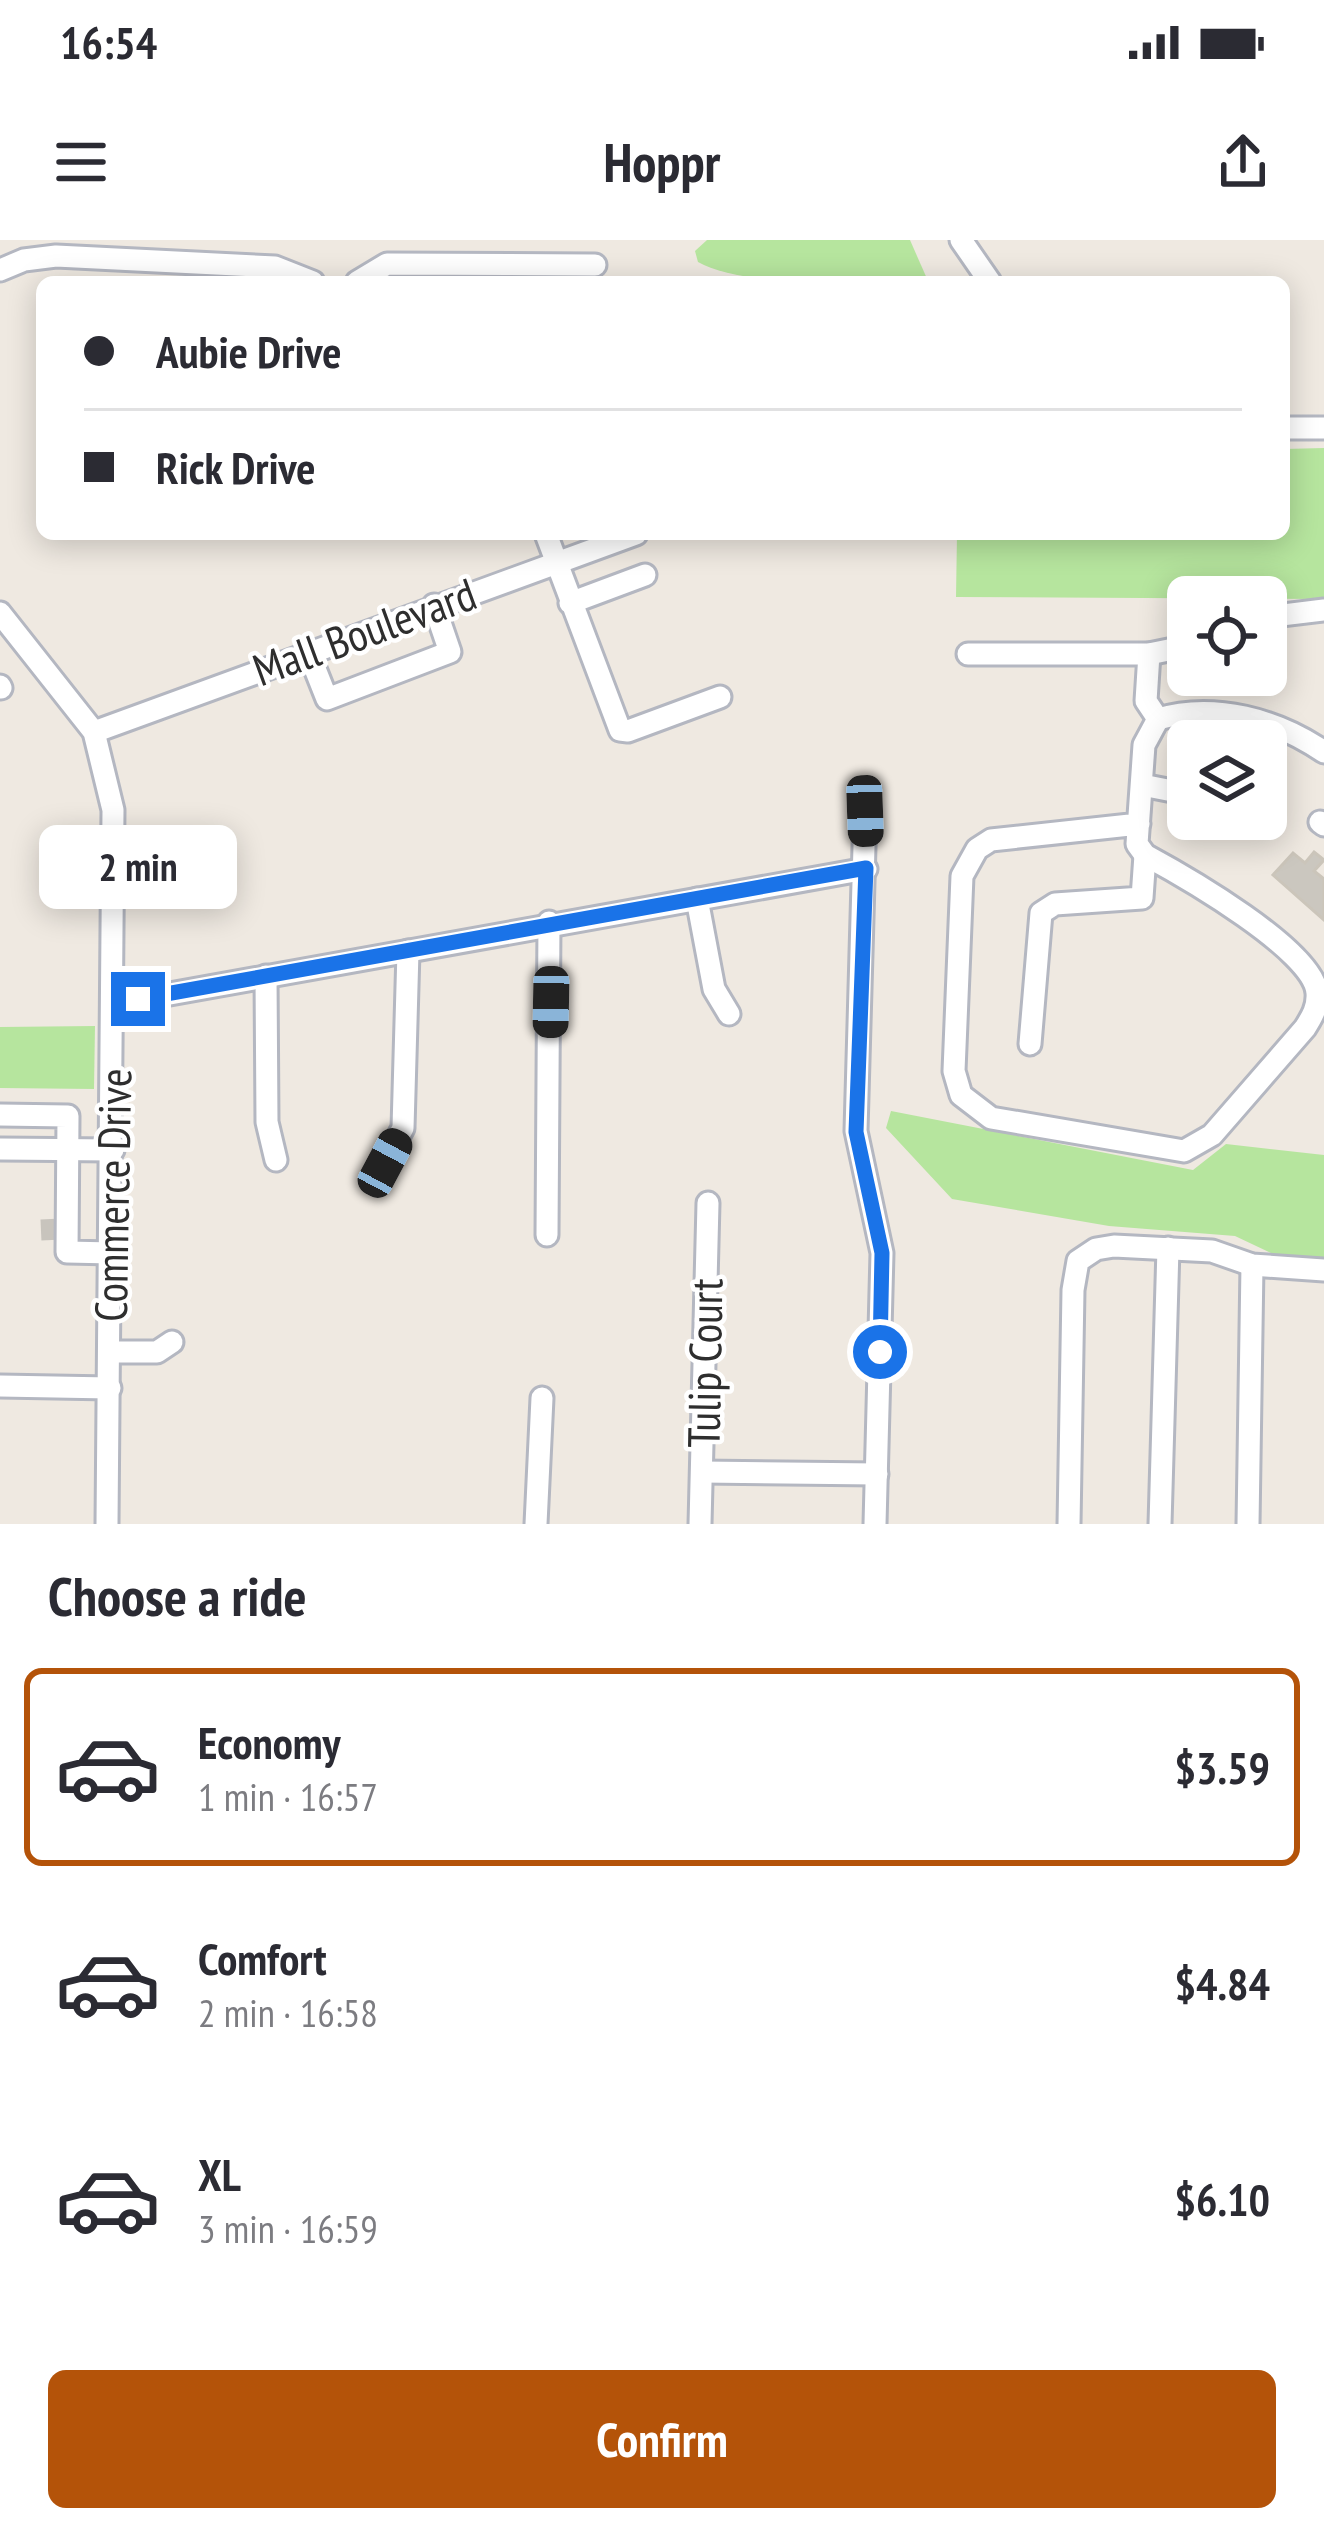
<!DOCTYPE html>
<meta charset="utf-8">
<style>
body{margin:0;font-family:"PT Sans Narrow",sans-serif;background:#f2f2f3;color:#2b2b33;height:100vh;display:flex;flex-direction:column;font-size:45px;white-space:nowrap}
*{box-sizing:border-box;margin:0}
p{font-size:39px;color:#7c7c81}
.icon{flex:none;width:66px;height:66px;fill:none;stroke:currentColor;stroke-width:2;stroke-linecap:round;stroke-linejoin:round}
.map{position:relative;height:1284px;overflow:hidden}
.details{display:flex;flex-direction:column;background:#fff;flex:1}
.details>*{flex:none}
.top-card{position:absolute;left:36px;top:36px;width:1254px;height:264px;border-radius:18px;box-shadow:0 6px 30px #0003;display:grid;align-content:center;height:264px;padding:0 48px;background:#fff}
.controls{position:absolute;left:1167px;top:336px;display:grid;gap:24px}
.controls a{display:grid;place-items:center;width:120px;height:120px;border-radius:18px;background:#fff;box-shadow:0 6px 30px #0003;font-size:60px}
.end{position:absolute;width:54px;height:54px;margin:-27px;border:15px solid #1a73e8;background:#fff;box-shadow:0 0 0 6px #fff}
.from{border-radius:50%}
.bubble{position:absolute;height:84px;border-radius:18px;background:#fff;box-shadow:0 6px 30px #0003;font-size:39px;font-weight:800;line-height:84px;text-align:center}
.car{position:absolute;width:36px;height:72px;margin:-36px -18px;border-radius:15px;box-shadow:0 0 9px 3px #0007;background:linear-gradient(#222 24%,#8ab4d8 0 40%,#222 0 76%,#8ab4d8 0 86%,#222 0)}
.top-card b{display:flex;align-items:center;gap:42px;height:114px;font-size:45px}
.top-card b+b{border-top:3px solid #e1e1e2}
.top-card i{width:30px;height:30px;background:#2b2b33}
ul{padding:0;list-style:none}
li{display:flex;align-items:center;gap:36px;height:198px;margin:0 24px 18px;padding:0 24px;border:6px solid transparent;border-radius:18px}
li div{flex:1}
li b{display:block;font-size:45px}
li em{font-style:normal;font-weight:800}
li.active{border-color:#b45309}
li>.icon{width:108px;height:108px;stroke-width:1.5}
h2{padding:0 48px;font-size:54px;line-height:144px}
.action{display:flex;gap:24px;margin-top:auto;padding:24px 48px}
.action a{flex:1;height:138px;border-radius:18px;background:#b45309;color:#fff;font-size:48px;font-weight:800;line-height:138px;text-align:center}
.status{display:flex;justify-content:space-between;align-items:center;height:84px;padding:0 60px;background:#fff;direction:ltr}
.status svg{height:33px;fill:currentColor}
header{display:flex;justify-content:space-between;align-items:center;height:156px;padding:0 48px;background:#fff;font-size:54px;font-weight:800}
.map>svg:first-child{display:block}
</style>
<div class="status"><b>16:54</b><svg viewBox="0 0 49 12"><path d="M0 12V9h3v3zM5 12V6h3v6zM10 12V3h3v9zM15 12V0h3v12zM26 1h20v11H26zM47 4h2v5h-2z"/></svg></div>
<header><svg class="icon" aria-label="menu" viewBox="0 0 24 24"><path d="M4 6h16M4 12h16M4 18h16"/></svg>Hoppr<svg class="icon" aria-label="share" viewBox="0 0 24 24"><path d="M12 15V3M7 8l5-5 5 5M5 13v7h14v-7"/></svg></header>
<div class="map">
<svg width="1324" height="1284" viewBox="0 0 1324 1284">
<rect width="100%" height="100%" fill="#efe9e1"/>
<g fill="#b6e59e">
<path d="M707 0H910L928 41C876 49 743 47 698 22L695 11Z"/>
<path d="M1324 208V359L956 357 957 294H1284V209Z"/>
<path d="M95 786 94 849 0 848V787Z"/>
<path d="M891 871 1193 930 1226 904 1324 915V1027L1277 1016 1235 996 1109 986 952 959 886 888Z"/>
</g>
<path fill="#cbc7bf" stroke="#cbc5ba" stroke-width="3" d="M1314 612 1324 620 1314 631 1324 639V680L1273 635 1293 613 1305 623Z"/>
<g fill="none" stroke-linecap="round" stroke-linejoin="round">
<path stroke="#c8c4bd" stroke-width="21" stroke-dasharray="21 10" stroke-linecap="butt" d="M51 979 52 1002"/>
<defs>
<g id="minor">
<path d="M961 0 990 42"/>
<path d="M0 30 24 20 56 16 275 27 313 42"/>
<path d="M357 42 387 24 595 25"/>
<path d="M1284 188H1324"/>
<path d="M546 294 620 490 628 491 720 457"/>
<path d="M570 363 645 335"/>
<path d="M0 373 94 492 113 570 107 1284"/>
<path d="M1266 377 1324 370"/>
<path d="M308 411 327 459 450 412 434 365"/>
<path d="M968 414H1149L1188 406"/>
<path d="M1149 414 1146 461 1158 479"/>
<path d="M0 446 1 448"/>
<path d="M1158 479C1214 462 1278 480 1324 512"/>
<path d="M94 492 636 294"/>
<path d="M1142 545 1188 554"/>
<path d="M865 571 856 891 882 1013 875 1284"/>
<path d="M1260 579 1262 580"/>
<path d="M1320 582 1324 585"/>
<path d="M1139 584 991 600 977 609 962 636 954 831 961 855 991 878 1184 911 1212 895 1305 788C1312 777 1318 767 1317 753 1314 710 1182 635 1145 615L1137 604 1144 505 1158 479"/>
<path d="M697 659 714 749 729 774"/>
<path d="M266 736 267 882 276 920"/>
<path d="M114 764 866 629"/>
<path d="M1030 804 1041 673 1055 664 1142 658 1145 615"/>
<path d="M0 875 68 876 67 1012 112 1013"/>
<path d="M0 909 113 910"/>
<path d="M384 923 403 888 408 711"/>
<path d="M547 995 549 682"/>
<path d="M109 1112H157L172 1102"/>
<path d="M0 1146 110 1148"/>
<path d="M702 1232 877 1234"/>
<path d="M536 1284 542 1158"/>
<path d="M700 1284 708 963"/>
<path d="M1069 1284 1073 1050 1078 1021 1096 1009 1114 1006 1212 1011 1252 1025 1324 1030"/>
<path d="M1160 1284 1168 1008"/>
<path d="M1248 1284 1252 1025"/>
</g>
</defs>
<use href="#minor" stroke="#b4b7c1" stroke-width="27"/>
<use href="#minor" stroke="#fff" stroke-width="21"/>
</g>
<g fill="none" stroke-linecap="round" stroke-linejoin="round">
<path stroke="#1a73e8" stroke-width="15" d="M138 759 866 628 856 892 882 1013 880 1112"/>
</g>
<g text-anchor="middle" dominant-baseline="central" stroke-width="9" stroke-linejoin="round" paint-order="stroke">
<g font-size="45" fill="#2e2e2e" stroke="#fff">
<text transform="translate(364 391) rotate(-20)">Mall Boulevard</text>
<text transform="translate(112 955) rotate(-89)">Commerce Drive</text>
<text transform="translate(704 1123) rotate(-89)">Tulip Court</text>
</g>
</g>
</svg>
<div class="controls">
<a><svg class="icon" aria-label="locate" viewBox="0 0 24 24"><circle cx="12" cy="12" r="6"/><path d="M12 2v4M12 18v4M2 12h4M18 12h4"/></svg></a>
<a><svg class="icon" aria-label="layers" viewBox="0 0 24 24"><path d="M12 4l9 5-9 5-9-5zM3 14l9 5 9-5"/></svg></a>
</div>
<i class="end from" style="left:880px;top:1112px"></i>
<i class="end" style="left:138px;top:759px"></i>
<div class="bubble" style="left:39px;top:585px;width:198px">2 min</div>
<i class="car" style="left:865px;top:571px;rotate:178deg"></i>
<i class="car" style="left:551px;top:762px;rotate:181deg"></i>
<i class="car" style="left:385px;top:923px;rotate:28deg"></i>
<div class="top-card">
<b><i class="from"></i>Aubie Drive</b>
<b><i></i>Rick Drive</b>
</div>
</div>
<section class="details">
<h2>Choose a ride</h2>
<ul>
<li class="active"><svg class="icon" aria-label="car" viewBox="0 0 24 24"><path d="M5 17H2v-5l4-1 3-4h7l3 4 3 1v5h-3M9 17h6M6 11h13"/><circle cx="7" cy="17" r="2"/><circle cx="17" cy="17" r="2"/></svg><div><b>Economy</b><p>1 min · 16:57</p></div><em>$3.59</em></li>
<li><svg class="icon" aria-label="car" viewBox="0 0 24 24"><path d="M5 17H2v-5l4-1 3-4h7l3 4 3 1v5h-3M9 17h6M6 11h13"/><circle cx="7" cy="17" r="2"/><circle cx="17" cy="17" r="2"/></svg><div><b>Comfort</b><p>2 min · 16:58</p></div><em>$4.84</em></li>
<li><svg class="icon" aria-label="car" viewBox="0 0 24 24"><path d="M5 17H2v-5l4-1 3-4h7l3 4 3 1v5h-3M9 17h6M6 11h13"/><circle cx="7" cy="17" r="2"/><circle cx="17" cy="17" r="2"/></svg><div><b>XL</b><p>3 min · 16:59</p></div><em>$6.10</em></li>
</ul>
<div class="action"><a>Confirm</a></div>
</section>
